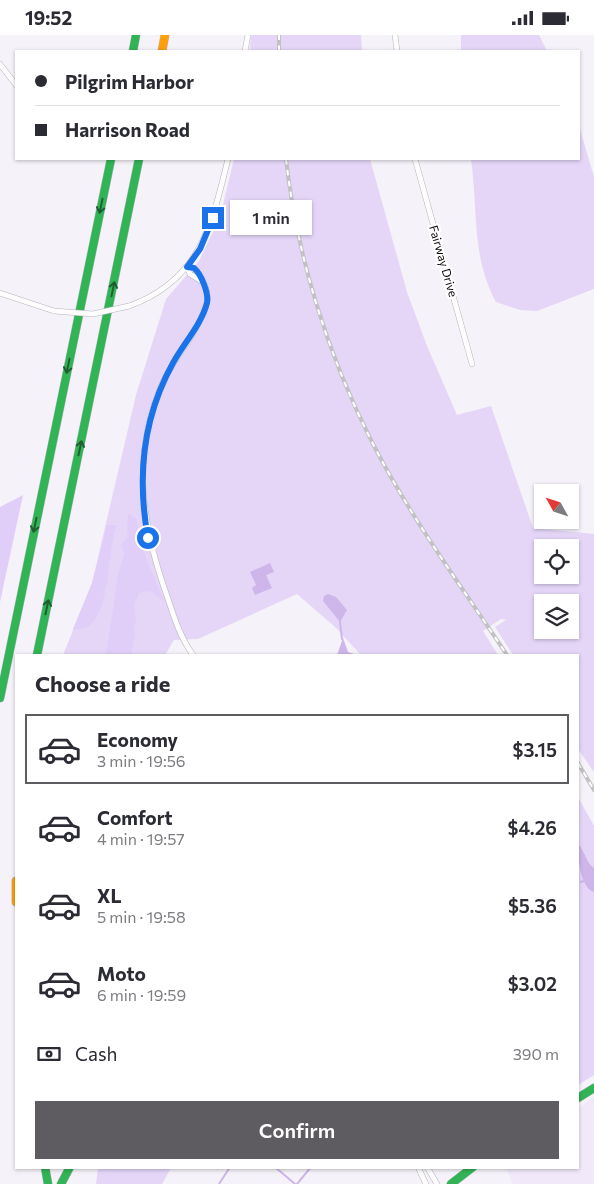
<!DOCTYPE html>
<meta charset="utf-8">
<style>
body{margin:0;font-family:Commissioner,sans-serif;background:#f7f7f7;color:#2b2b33;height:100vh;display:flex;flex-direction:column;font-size:19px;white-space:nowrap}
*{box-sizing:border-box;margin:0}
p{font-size:16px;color:#7c7c81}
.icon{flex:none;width:28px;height:28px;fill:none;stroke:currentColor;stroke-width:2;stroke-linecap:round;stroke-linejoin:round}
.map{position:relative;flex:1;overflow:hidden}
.details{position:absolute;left:15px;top:619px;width:564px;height:515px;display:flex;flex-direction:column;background:#fff;border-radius:0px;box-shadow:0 1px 4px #0004}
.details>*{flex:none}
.guide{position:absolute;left:15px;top:15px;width:565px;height:110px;border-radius:0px;box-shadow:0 1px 4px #0004;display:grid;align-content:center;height:110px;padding:0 20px;background:#fff}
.needle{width:32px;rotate:310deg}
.controls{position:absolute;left:534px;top:449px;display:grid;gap:10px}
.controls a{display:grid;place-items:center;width:45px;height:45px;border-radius:0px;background:#fff;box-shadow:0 1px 4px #0004;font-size:25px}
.end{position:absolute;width:22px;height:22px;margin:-11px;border:6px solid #1a73e8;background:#fff;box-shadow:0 0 0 2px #fff}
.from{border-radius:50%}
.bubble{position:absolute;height:35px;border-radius:0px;background:#fff;box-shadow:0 1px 4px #0004;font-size:16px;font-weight:600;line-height:35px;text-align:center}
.guide b{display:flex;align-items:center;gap:18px;height:48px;font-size:19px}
.guide b+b{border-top:1px solid #e1e1e2}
.guide i{width:12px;height:12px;background:#2b2b33}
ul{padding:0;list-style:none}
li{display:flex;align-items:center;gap:15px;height:70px;margin:0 10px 8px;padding:0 10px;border:2px solid transparent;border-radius:0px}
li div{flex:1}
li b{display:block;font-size:19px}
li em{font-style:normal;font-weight:600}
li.current{border-color:#5e5b61}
li>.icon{width:45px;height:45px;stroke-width:1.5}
h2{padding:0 20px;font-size:22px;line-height:60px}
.pay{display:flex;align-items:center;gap:12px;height:55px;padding:0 20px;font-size:19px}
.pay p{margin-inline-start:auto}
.primary-button{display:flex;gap:10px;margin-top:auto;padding:10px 20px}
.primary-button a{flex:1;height:58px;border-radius:0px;background:#5e5b61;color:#fff;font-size:20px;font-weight:600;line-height:58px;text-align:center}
.status{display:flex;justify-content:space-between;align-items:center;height:35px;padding:0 25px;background:#fff;direction:ltr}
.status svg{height:14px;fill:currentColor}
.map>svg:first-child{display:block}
</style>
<div class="status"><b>19:52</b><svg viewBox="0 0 49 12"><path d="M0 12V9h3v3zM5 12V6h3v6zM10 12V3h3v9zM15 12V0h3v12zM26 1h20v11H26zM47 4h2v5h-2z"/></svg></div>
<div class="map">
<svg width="594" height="1149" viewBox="0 0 594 1149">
<rect width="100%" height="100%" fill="#f5f2f9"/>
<path fill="#f1e9fa" d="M594 1062V1149H513L506 1133 578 1132V1073Z"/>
<g fill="#e5d6f8" fill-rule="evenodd">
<path d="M251 0H361L362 16H250Z"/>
<path d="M461 0H539L547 16H461Z"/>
<path d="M579 91 594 142V254L537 276 520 275 496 267C471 222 478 172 471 124H579Z"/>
<path d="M234 124H370L407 257 427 311 457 380 491 371 533 493 594 499V737L578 714V620H513L495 592 506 585 501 584 483 596 498 620H361L335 592 297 559 198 604 174 605 165 620H63L92 548 136 360 166 264 199 226 220 182ZM542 512H570V540H542ZM542 568H570V595H542Z"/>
<path d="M578 762 594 791V1040L578 1050Z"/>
<path d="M98 1133V1132L171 1133 162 1149H96Z"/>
</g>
<g fill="#e1cef8">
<path d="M23 460 0 567V472Z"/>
<path d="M128 478 137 484 140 509 164 566 150 556 139 558 134 569 136 588 133 591 135 598 131 620H106L118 540 124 519 121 509 127 503Z"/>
<path d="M107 490H117C106 513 113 602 73 594L92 548Z"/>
</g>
<g fill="#ceb6ea">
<path d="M270 528 274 537 266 540 272 553 255 560 252 553 256 550 250 537Z"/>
<path d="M328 559 336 562 347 575 340 587 323 566 324 561Z"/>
<path d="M343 603 348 617 358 620H337Z"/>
<path d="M578 809C585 816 586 828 594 833V857C581 854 577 821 578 809Z"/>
</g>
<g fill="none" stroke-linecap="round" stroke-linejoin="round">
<g stroke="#ceb6ea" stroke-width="2">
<path d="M340 587 342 604"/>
<path d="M581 847 587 845"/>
<path d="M275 1132 295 1149"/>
<path d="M219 1149 230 1132"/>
<path d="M297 1149 311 1132"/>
</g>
<defs>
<g id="street">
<path d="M395 0 397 16"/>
<path d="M245 16 248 0"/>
<path d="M0 29 16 50"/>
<path d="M415 124 472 329"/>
<path d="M0 258 54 276"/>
<path d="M129 271C200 246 212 189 228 124"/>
<path d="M193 620C180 602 174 582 167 561 141 488 131 420 163 347 175 321 201 294 207 267 209 256 200 232 187 232L190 239 201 246"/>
<path d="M418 1132 426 1149"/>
<path d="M427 1132 437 1149"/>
</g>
<g id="fast">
<path d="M133 16 136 0"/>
<path d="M37 620 139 124"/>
<path d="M0 663 111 124"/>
<path d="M578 1063 594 1053"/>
<path d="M45 1132 48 1149"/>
<path d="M61 1149 70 1132"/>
<path d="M451 1149 473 1132"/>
</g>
<g id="slow">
<path d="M162 16 165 0"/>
<path d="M16 846V867"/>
</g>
</defs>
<use href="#street" stroke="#b7b4ba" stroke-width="6"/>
<use href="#fast" stroke="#b7b4ba" stroke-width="9"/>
<use href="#slow" stroke="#b7b4ba" stroke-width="9"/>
<use href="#street" stroke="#fefdfe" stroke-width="5"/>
<use href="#fast" stroke="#30b455" stroke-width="8"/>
<use href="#slow" stroke="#ff9f0a" stroke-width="8"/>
<defs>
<g id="rail">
<path d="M279 16V0"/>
<path d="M286 124C297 222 328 321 373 409 411 483 461 551 507 620"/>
<path d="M578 728 594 755"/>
</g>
</defs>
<use href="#rail" stroke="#c2c1c3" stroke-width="4"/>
<use href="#rail" stroke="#fff" stroke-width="2" stroke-dasharray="5.5" stroke-linecap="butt"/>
<defs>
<path id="street-bridge" d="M54 276 93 279 129 271"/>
</defs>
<use href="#street-bridge" stroke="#b7b4ba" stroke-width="6" stroke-linecap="butt"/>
<use href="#street-bridge" stroke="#fefdfe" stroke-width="5"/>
</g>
<defs><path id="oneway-shaft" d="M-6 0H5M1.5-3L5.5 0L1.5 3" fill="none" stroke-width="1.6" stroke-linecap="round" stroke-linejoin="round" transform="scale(1.25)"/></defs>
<g stroke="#1e5f32">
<use href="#oneway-shaft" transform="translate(101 171) rotate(102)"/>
<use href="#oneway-shaft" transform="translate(113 254) rotate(-78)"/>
<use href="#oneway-shaft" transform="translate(68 331) rotate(102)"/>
<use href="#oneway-shaft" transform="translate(80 413) rotate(-78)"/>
<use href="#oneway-shaft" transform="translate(35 490) rotate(102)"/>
<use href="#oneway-shaft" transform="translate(47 572) rotate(-78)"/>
</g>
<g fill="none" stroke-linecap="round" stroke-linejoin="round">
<path stroke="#1a73e8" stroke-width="6" d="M148 503C137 443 143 382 173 328 184 308 201 290 207 268 209 258 201 239 194 233L187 232 200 214 213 183"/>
</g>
<g text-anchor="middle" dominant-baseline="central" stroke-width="4.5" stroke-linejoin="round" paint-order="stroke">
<g font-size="12" fill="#0c0a0f" stroke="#fff">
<text transform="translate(444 226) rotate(74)">Fairway Drive</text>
</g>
</g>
</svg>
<div class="controls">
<a><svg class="needle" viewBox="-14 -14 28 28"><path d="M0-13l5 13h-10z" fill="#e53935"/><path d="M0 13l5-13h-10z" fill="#7c7c81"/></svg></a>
<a><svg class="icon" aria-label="locate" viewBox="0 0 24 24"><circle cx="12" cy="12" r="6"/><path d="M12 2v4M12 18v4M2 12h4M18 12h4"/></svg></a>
<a><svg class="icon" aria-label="layers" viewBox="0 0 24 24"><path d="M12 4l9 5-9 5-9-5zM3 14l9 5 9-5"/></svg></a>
</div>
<i class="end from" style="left:148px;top:503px"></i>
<i class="end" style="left:213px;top:183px"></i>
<div class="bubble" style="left:230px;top:165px;width:82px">1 min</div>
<div class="guide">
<b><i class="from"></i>Pilgrim Harbor</b>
<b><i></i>Harrison Road</b>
</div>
<section class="details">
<h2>Choose a ride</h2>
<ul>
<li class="current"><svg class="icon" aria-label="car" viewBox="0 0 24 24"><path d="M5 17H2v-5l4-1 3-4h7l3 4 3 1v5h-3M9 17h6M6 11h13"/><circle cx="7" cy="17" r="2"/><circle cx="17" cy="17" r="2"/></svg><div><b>Economy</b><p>3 min · 19:56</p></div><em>$3.15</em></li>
<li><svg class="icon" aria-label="car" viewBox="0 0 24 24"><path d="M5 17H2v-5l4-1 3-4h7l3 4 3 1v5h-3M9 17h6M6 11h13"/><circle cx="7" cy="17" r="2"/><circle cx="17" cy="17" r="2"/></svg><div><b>Comfort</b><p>4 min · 19:57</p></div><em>$4.26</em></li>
<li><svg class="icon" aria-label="car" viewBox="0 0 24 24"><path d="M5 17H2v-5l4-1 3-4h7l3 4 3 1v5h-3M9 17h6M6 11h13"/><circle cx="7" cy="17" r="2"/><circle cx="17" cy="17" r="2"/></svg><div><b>XL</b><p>5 min · 19:58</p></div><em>$5.36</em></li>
<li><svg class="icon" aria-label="car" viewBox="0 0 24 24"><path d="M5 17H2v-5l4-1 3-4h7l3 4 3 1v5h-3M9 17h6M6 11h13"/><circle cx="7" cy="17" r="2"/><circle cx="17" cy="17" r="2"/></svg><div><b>Moto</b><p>6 min · 19:59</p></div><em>$3.02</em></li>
</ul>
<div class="pay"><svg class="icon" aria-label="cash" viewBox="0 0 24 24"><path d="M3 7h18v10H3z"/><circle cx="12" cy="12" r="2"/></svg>Cash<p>390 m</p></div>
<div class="primary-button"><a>Confirm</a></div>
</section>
</div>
